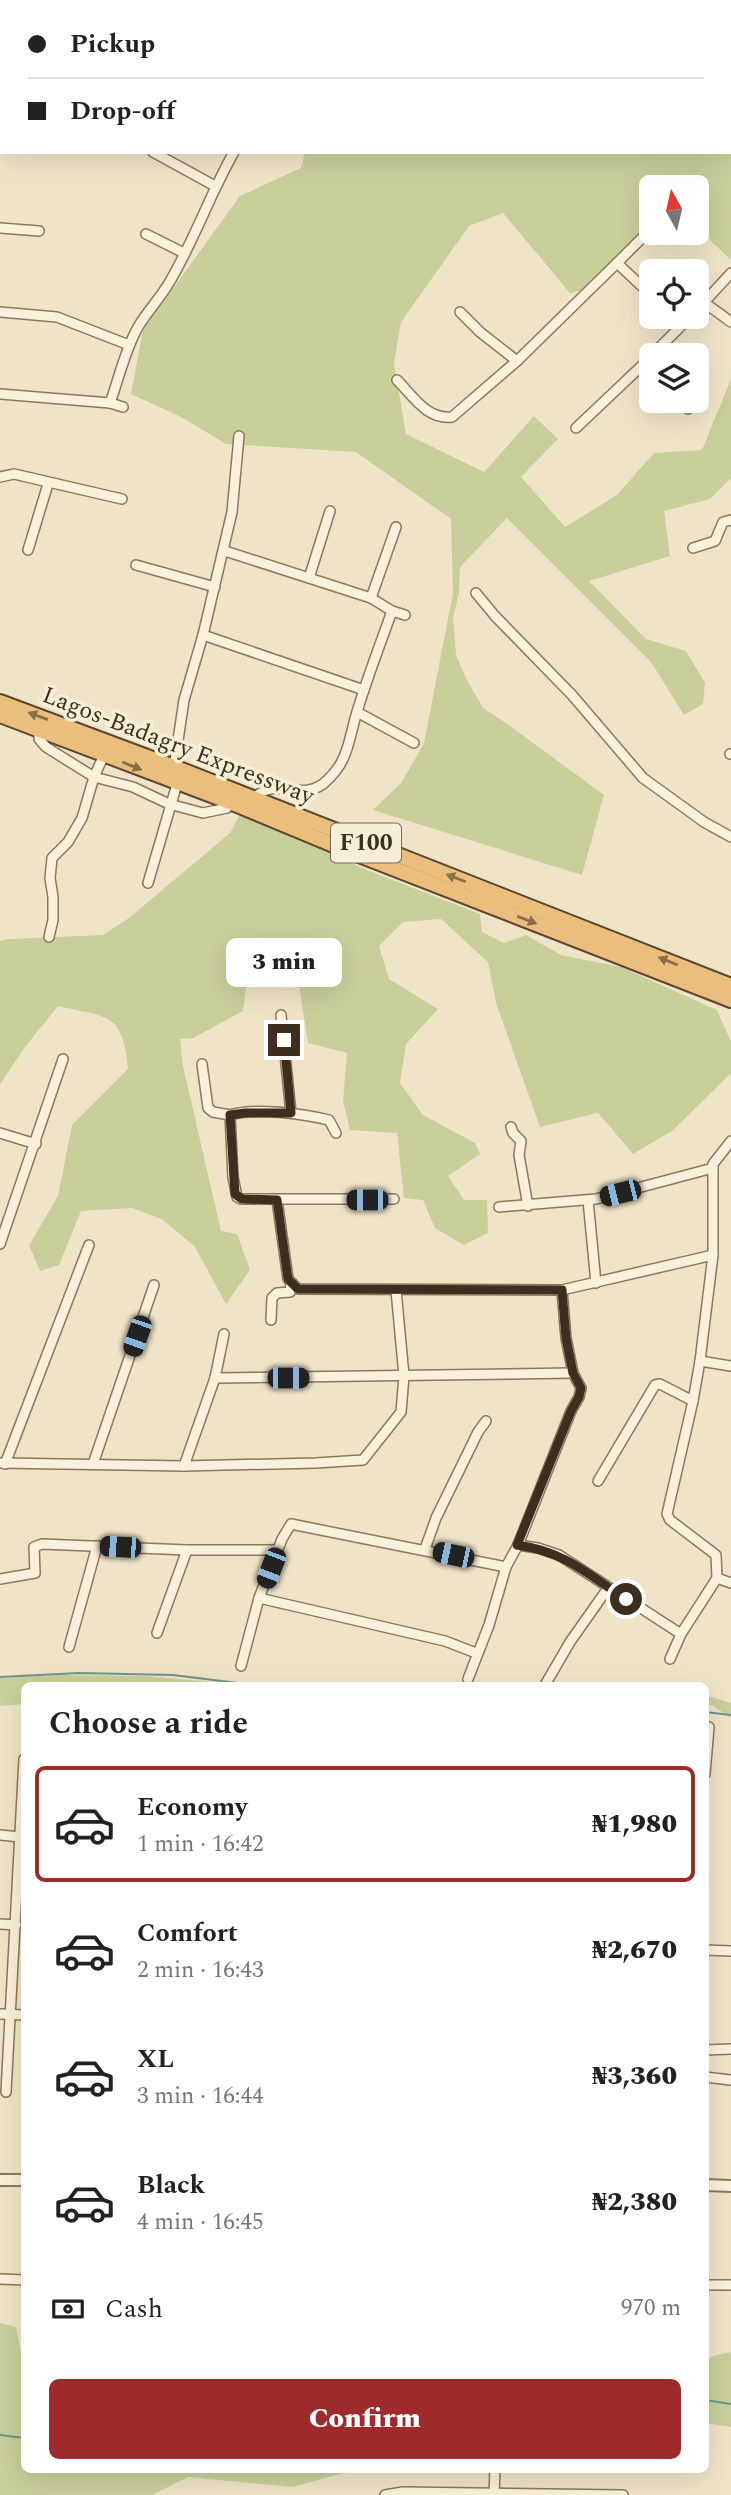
<!DOCTYPE html>
<meta charset="utf-8">
<style>
body{margin:0;font-family:Spectral,serif;background:#f6f6f6;color:#222;height:100vh;display:flex;flex-direction:column;font-size:26px;white-space:nowrap}
*{box-sizing:border-box;margin:0}
p{font-size:23px;color:#767676}
.icon{flex:none;width:38px;height:38px;fill:none;stroke:currentColor;stroke-width:2;stroke-linecap:round;stroke-linejoin:round}
.map{position:relative;flex:1;overflow:hidden}
.panel{position:absolute;left:21px;top:1682px;width:688px;height:791px;display:flex;flex-direction:column;background:#fff;border-radius:10px;box-shadow:0 7px 28px #0002}
.panel>*{flex:none}
.hud{position:absolute;left:0px;top:0px;width:732px;height:154px;box-shadow:0 7px 28px #0002;display:grid;align-content:center;height:154px;padding:0 28px;background:#fff}
.needle{width:46px;rotate:352deg}
.controls{position:absolute;left:639px;top:175px;display:grid;gap:14px}
.controls a{display:grid;place-items:center;width:70px;height:70px;border-radius:10px;background:#fff;box-shadow:0 7px 28px #0002;font-size:35px}
.end{position:absolute;width:32px;height:32px;margin:-16px;border:9px solid #3d2e20;background:#fff;box-shadow:0 0 0 4px #fff}
.from{border-radius:50%}
.bubble{position:absolute;height:49px;border-radius:10px;background:#fff;box-shadow:0 7px 28px #0002;font-size:23px;font-weight:800;line-height:49px;text-align:center}
.car{position:absolute;width:21px;height:42px;margin:-21px -10px;border-radius:9px;box-shadow:0 0 5px 2px #0007;background:linear-gradient(#222 24%,#8ab4d8 0 40%,#222 0 76%,#8ab4d8 0 86%,#222 0)}
.hud b{display:flex;align-items:center;gap:24px;height:66px;font-size:26px}
.hud b+b{border-top:2px solid #e0e0e0}
.hud i{width:18px;height:18px;background:#222}
ul{padding:0;list-style:none}
li{display:flex;align-items:center;gap:21px;height:116px;margin:0 14px 10px;padding:0 14px;border:4px solid transparent;border-radius:10px}
li div{flex:1}
li b{display:block;font-size:26px}
li em{font-style:normal;font-weight:800}
li.current{border-color:#9e2a2b}
li>.icon{width:63px;height:63px;stroke-width:1.5}
h2{padding:0 28px;font-size:32px;line-height:84px}
.pay{display:flex;align-items:center;gap:18px;height:77px;padding:0 28px;font-size:26px}
.pay p{margin-inline-start:auto}
.button{display:flex;gap:14px;margin-top:auto;padding:14px 28px}
.button a{flex:1;height:80px;border-radius:10px;background:#9e2a2b;color:#fff;font-size:28px;font-weight:800;line-height:80px;text-align:center}
.map>svg:first-child{display:block}
</style>
<div class="map">
<svg width="731" height="2495" viewBox="0 0 731 2495">
<rect width="100%" height="100%" fill="#f0e4c8"/>
<g fill="#c9cf9b">
<path d="M321 0 731 1V260L697 228 696 187H651V225L630 258 599 272 582 290 570 293 503 213 469 226 401 322 394 363 406 434 484 472 534 416 558 439 521 477 565 527 617 495 654 453 702 450 731 379V478L710 499 664 511 670 556 589 581 646 639 686 651 705 683 703 704 684 715 651 662 507 518 460 567 459 593 453 618 456 655 467 680 483 708 506 723 604 795 582 875 373 810 402 782 424 743 453 593 451 519 356 452 226 444 181 417 131 394 143 330 240 196 301 168 305 152H730V2Z"/>
<path d="M243 808 362 868 480 914 482 932 504 943 526 935 561 955 621 967 717 1010 731 1042V1073L672 1131 633 1154 598 1113 540 1127 496 1003 488 962 441 919 403 922 379 946 389 979 438 1009 406 1044 400 1083 423 1115 475 1143 480 1154 448 1176 464 1200H487L488 1233 464 1245 435 1228 423 1200 404 1198 397 1133 350 1130 343 1101 347 1053 308 1043 298 979 266 969 248 973 243 1011 193 1038 180 1039 183 1066 221 1231 237 1234 250 1270 226 1304 195 1247 162 1219 132 1208 81 1211 59 1265 40 1271 29 1245 58 1196 72 1125 128 1069C123 1011 108 1018 58 1006L25 1047 0 1084V941L9 939 103 935 129 918 230 833Z"/>
<path d="M63 1675 144 1676 245 1685H24V1704L0 1706V1678Z"/>
<path d="M705 1695 731 1703V1718L712 1705H705Z"/>
<path d="M0 2323 16 2327 24 2369V2469H351V2471L292 2487 188 2477 152 2495H0Z"/>
<path d="M731 2352V2427L705 2423V2358Z"/>
</g>
<g fill="none" stroke-linecap="round" stroke-linejoin="round">
<g stroke="#6f938a" stroke-width="2">
<path d="M0 1677 79 1673 173 1675 254 1685"/>
<path d="M705 1712 731 1715"/>
<path d="M705 2400 731 2404"/>
<path d="M0 2435 24 2438"/>
</g>
<defs>
<g id="minor">
<path d="M108 2 109 0"/>
<path d="M153 152 215 186"/>
<path d="M0 228 39 231"/>
<path d="M146 234 184 253"/>
<path d="M617 263 651 229"/>
<path d="M705 303 731 322"/>
<path d="M696 311 731 273"/>
<path d="M0 312 57 317 129 345"/>
<path d="M460 312 480 332 517 361"/>
<path d="M670 317 679 326"/>
<path d="M652 355 690 317"/>
<path d="M397 380C413 396 427 420 452 417L517 361 617 263 651 295"/>
<path d="M0 394 110 403 123 407"/>
<path d="M680 401 688 409"/>
<path d="M110 403C119 378 125 350 138 327 147 312 160 298 169 283 194 241 210 194 234 152"/>
<path d="M576 428 651 357"/>
<path d="M0 477 14 474 122 499"/>
<path d="M693 548 715 541 723 522 731 520"/>
<path d="M28 550 48 484"/>
<path d="M225 551 371 598 392 611 405 615"/>
<path d="M136 565 215 587"/>
<path d="M309 578 330 511"/>
<path d="M476 593 495 616 572 695 643 778 704 822 731 837"/>
<path d="M371 598 396 527"/>
<path d="M203 635 364 690"/>
<path d="M357 712 414 743"/>
<path d="M39 730V739L46 747 94 777 133 787 169 804 203 813 227 808 230 802"/>
<path d="M730 754H731"/>
<path d="M174 767 184 700 203 635 232 512 239 436"/>
<path d="M253 799C277 775 297 802 323 784 330 778 339 768 343 759 350 745 352 727 357 712 367 678 380 645 392 611"/>
<path d="M148 883 177 784"/>
<path d="M49 937 53 920V897L50 878 52 858 68 842 82 818 94 777 104 755"/>
<path d="M281 1015 291 1113"/>
<path d="M202 1064 208 1108 213 1112 230 1115"/>
<path d="M511 1127 513 1133 521 1141 519 1155 528 1206"/>
<path d="M0 1133 36 1144"/>
<path d="M336 1133 329 1120C304 1114 255 1107 230 1115L233 1177 237 1197 241 1199H394"/>
<path d="M731 1141 713 1164V1255L700 1361 693 1401 667 1514 670 1520 716 1555 717 1578 731 1583"/>
<path d="M277 1200 288 1279 298 1289 562 1290 713 1255"/>
<path d="M588 1200 596 1283"/>
<path d="M499 1207 596 1199 713 1168"/>
<path d="M0 1244 63 1059"/>
<path d="M271 1320 272 1298 277 1293 290 1292 291 1284"/>
<path d="M700 1361 731 1366"/>
<path d="M215 1378 224 1334"/>
<path d="M0 1463 184 1466 316 1463 363 1460 401 1412 404 1376 396 1290"/>
<path d="M5 1464 89 1245"/>
<path d="M93 1464 154 1285"/>
<path d="M184 1466 215 1378 573 1373"/>
<path d="M598 1481 655 1385 660 1384 693 1401"/>
<path d="M518 1545 538 1548 559 1555 681 1634 717 1578"/>
<path d="M425 1549 436 1518 478 1432 486 1421"/>
<path d="M0 1579 35 1573 34 1547 42 1544 187 1550H278"/>
<path d="M259 1598 445 1641 476 1653"/>
<path d="M157 1633 187 1550"/>
<path d="M69 1647 97 1546"/>
<path d="M670 1659 681 1634"/>
<path d="M241 1666 259 1598 282 1539 291 1524 506 1567"/>
<path d="M468 1679 489 1625 506 1567 518 1545 571 1411 579 1397 581 1388 573 1373 566 1338 562 1290"/>
<path d="M545 1685 570 1642 608 1588"/>
<path d="M705 1774 709 1727"/>
<path d="M0 1835 20 1837"/>
<path d="M0 1924 16 1925"/>
<path d="M705 1950 731 1951"/>
<path d="M0 2014 24 2015"/>
<path d="M705 2050 731 2049"/>
<path d="M705 2077 731 2080"/>
<path d="M6 2092 24 1759"/>
<path d="M0 2279 24 2280"/>
<path d="M705 2285H731"/>
<path d="M385 2495 403 2492 623 2495"/>
<path d="M494 2495 495 2469"/>
</g>
<g id="tertiary">
<path d="M0 2180H24"/>
<path d="M705 2185 731 2186"/>
</g>
<g id="trunk">
<path d="M0 702 174 767 731 986"/>
<path d="M0 715 230 802 336 846 731 1000"/>
</g>
</defs>
<use href="#minor" stroke="#8d765c" stroke-width="12"/>
<use href="#tertiary" stroke="#8d765c" stroke-width="14"/>
<use href="#trunk" stroke="#5b4430" stroke-width="18"/>
<use href="#minor" stroke="#faf1dc" stroke-width="9"/>
<use href="#tertiary" stroke="#faf1dc" stroke-width="10"/>
<use href="#trunk" stroke="#eabe7c" stroke-width="14"/>
</g>
<defs><path id="oneway-solid" d="M-6-.8H1V-3.2L6.5 0L1 3.2V.8H-6Z" transform="scale(1.75)"/></defs>
<g fill="#8b6f49">
<use href="#oneway-solid" transform="translate(38 716) rotate(-160)"/>
<use href="#oneway-solid" transform="translate(132 766) rotate(22)"/>
<use href="#oneway-solid" transform="translate(456 878) rotate(-159)"/>
<use href="#oneway-solid" transform="translate(527 920) rotate(21)"/>
<use href="#oneway-solid" transform="translate(668 961) rotate(-158)"/>
</g>
<g fill="none" stroke-linecap="round" stroke-linejoin="round">
<path stroke="#3d2e20" stroke-width="9" d="M284 1040 291 1113H245L230 1115 235 1194 242 1199 277 1200 288 1279 298 1289 562 1290 566 1338 573 1373 581 1388 579 1397 571 1411 517 1545C566 1552 587 1574 626 1599"/>
</g>
<g text-anchor="middle" dominant-baseline="central" stroke-width="7" stroke-linejoin="round" paint-order="stroke">
<rect fill="#f7eed8" stroke="#756857" stroke-width="2" x="331" y="823.5" width="70" height="39" rx="5"/>
<g font-size="23" font-weight="bold" fill="#3d2e20">
<text x="366" y="843">F100</text>
</g>
<g font-size="24" fill="#3d2e20" stroke="#f7eed8">
<text transform="translate(178 746) rotate(21)">Lagos-Badagry Expressway</text>
</g>
</g>
</svg>
<div class="controls">
<a><svg class="needle" viewBox="-14 -14 28 28"><path d="M0-13l5 13h-10z" fill="#e53935"/><path d="M0 13l5-13h-10z" fill="#767676"/></svg></a>
<a><svg class="icon" aria-label="locate" viewBox="0 0 24 24"><circle cx="12" cy="12" r="6"/><path d="M12 2v4M12 18v4M2 12h4M18 12h4"/></svg></a>
<a><svg class="icon" aria-label="layers" viewBox="0 0 24 24"><path d="M12 4l9 5-9 5-9-5zM3 14l9 5 9-5"/></svg></a>
</div>
<i class="end from" style="left:626px;top:1599px"></i>
<i class="end" style="left:284px;top:1040px"></i>
<div class="bubble" style="left:226px;top:938px;width:116px">3 min</div>
<i class="car" style="left:620px;top:1193px;rotate:256deg"></i>
<i class="car" style="left:367px;top:1200px;rotate:270deg"></i>
<i class="car" style="left:137px;top:1336px;rotate:199deg"></i>
<i class="car" style="left:288px;top:1378px;rotate:90deg"></i>
<i class="car" style="left:120px;top:1547px;rotate:273deg"></i>
<i class="car" style="left:453px;top:1555px;rotate:282deg"></i>
<i class="car" style="left:271px;top:1568px;rotate:201deg"></i>
<div class="hud">
<b><i class="from"></i>Pickup</b>
<b><i></i>Drop-off</b>
</div>
<section class="panel">
<h2>Choose a ride</h2>
<ul>
<li class="current"><svg class="icon" aria-label="car" viewBox="0 0 24 24"><path d="M5 17H2v-5l4-1 3-4h7l3 4 3 1v5h-3M9 17h6M6 11h13"/><circle cx="7" cy="17" r="2"/><circle cx="17" cy="17" r="2"/></svg><div><b>Economy</b><p>1 min · 16:42</p></div><em>₦1,980</em></li>
<li><svg class="icon" aria-label="car" viewBox="0 0 24 24"><path d="M5 17H2v-5l4-1 3-4h7l3 4 3 1v5h-3M9 17h6M6 11h13"/><circle cx="7" cy="17" r="2"/><circle cx="17" cy="17" r="2"/></svg><div><b>Comfort</b><p>2 min · 16:43</p></div><em>₦2,670</em></li>
<li><svg class="icon" aria-label="car" viewBox="0 0 24 24"><path d="M5 17H2v-5l4-1 3-4h7l3 4 3 1v5h-3M9 17h6M6 11h13"/><circle cx="7" cy="17" r="2"/><circle cx="17" cy="17" r="2"/></svg><div><b>XL</b><p>3 min · 16:44</p></div><em>₦3,360</em></li>
<li><svg class="icon" aria-label="car" viewBox="0 0 24 24"><path d="M5 17H2v-5l4-1 3-4h7l3 4 3 1v5h-3M9 17h6M6 11h13"/><circle cx="7" cy="17" r="2"/><circle cx="17" cy="17" r="2"/></svg><div><b>Black</b><p>4 min · 16:45</p></div><em>₦2,380</em></li>
</ul>
<div class="pay"><svg class="icon" aria-label="cash" viewBox="0 0 24 24"><path d="M3 7h18v10H3z"/><circle cx="12" cy="12" r="2"/></svg>Cash<p>970 m</p></div>
<div class="button"><a>Confirm</a></div>
</section>
</div>
